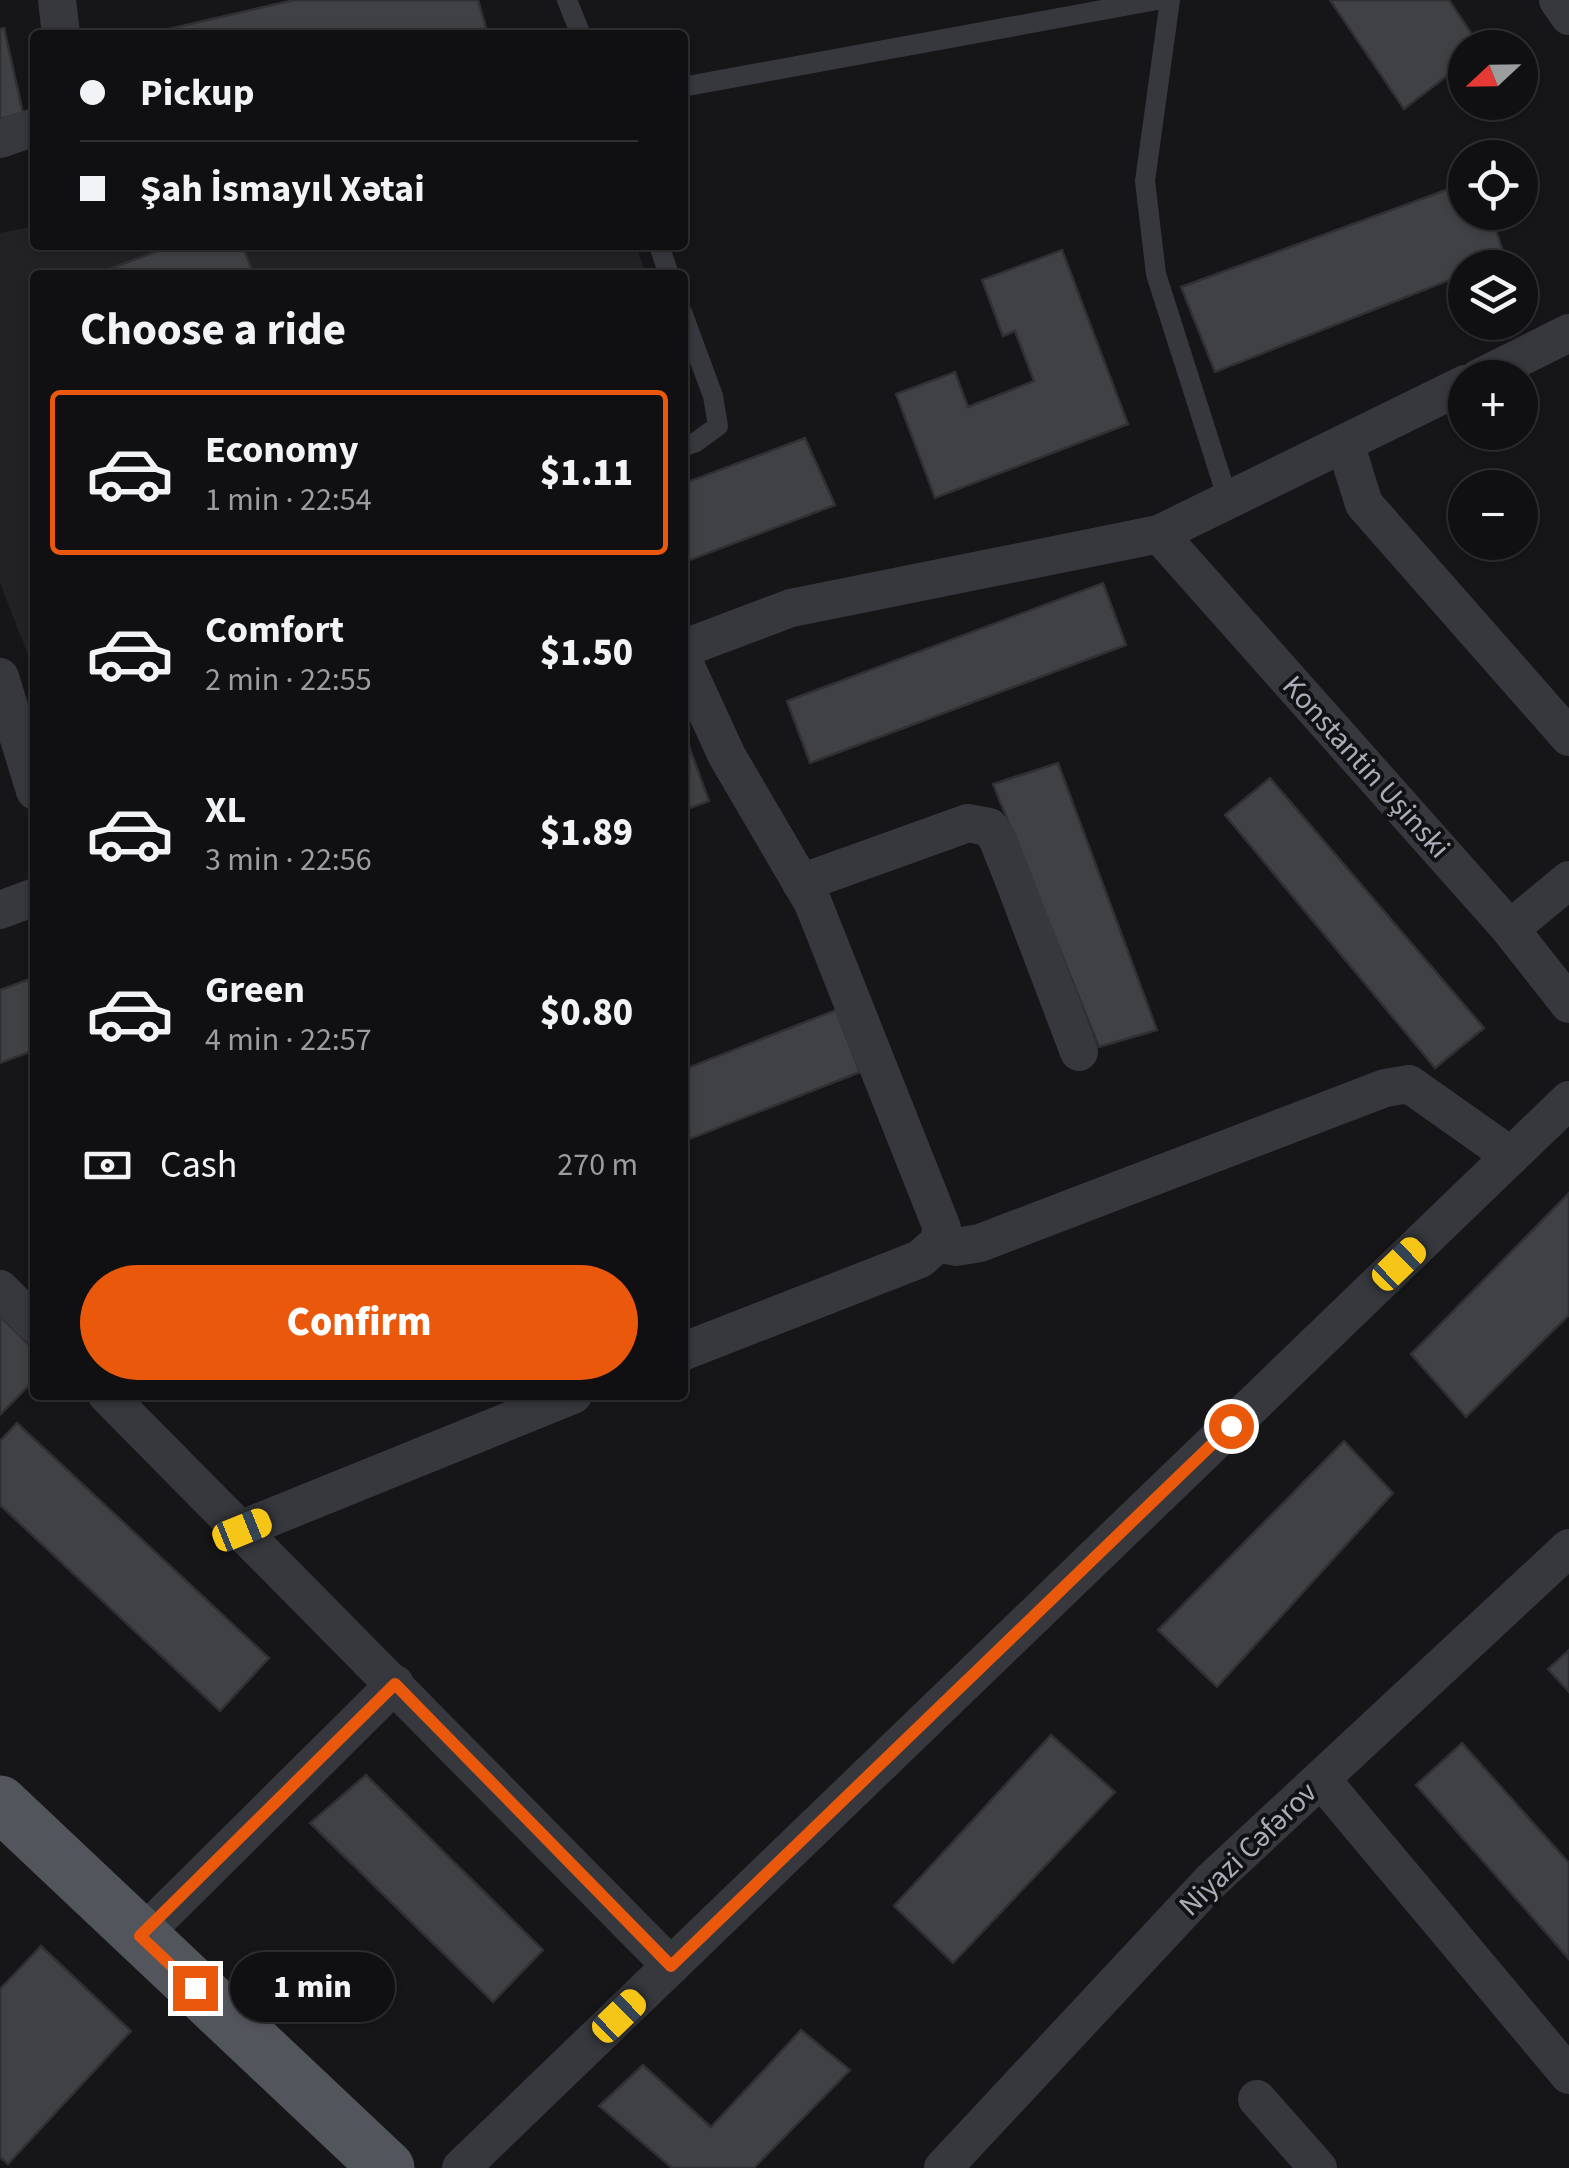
<!DOCTYPE html>
<meta charset="utf-8">
<style>
body{margin:0;font-family:"Source Sans 3",sans-serif;background:#19191b;color:#f1f3f6;height:100vh;display:flex;flex-direction:column;font-size:38px;white-space:nowrap}
*{box-sizing:border-box;margin:0}
p{font-size:32px;color:#9c9d9f}
.icon{flex:none;width:55px;height:55px;fill:none;stroke:currentColor;stroke-width:2;stroke-linecap:round;stroke-linejoin:round}
.map{position:relative;flex:1;overflow:hidden}
.drawer{position:absolute;left:30px;top:270px;width:658px;height:1130px;display:flex;flex-direction:column;background:#101012;border-radius:10px;box-shadow:0 2px 8px #0004,0 0 0 2px #303032}
.drawer>*{flex:none}
.banner{position:absolute;left:30px;top:30px;width:658px;height:220px;border-radius:10px;box-shadow:0 2px 8px #0004,0 0 0 2px #303032;display:grid;align-content:center;height:220px;padding:0 50px;background:#101012}
.needle{width:65px;rotate:248deg}
.buttons{position:absolute;left:1448px;top:30px;display:grid;gap:20px}
.buttons a{display:grid;place-items:center;width:90px;height:90px;border-radius:50%;background:#101012;box-shadow:0 2px 8px #0004,0 0 0 2px #303032;font-size:50px}
.end{position:absolute;width:45px;height:45px;margin:-22px;border:12px solid #ea580c;background:#fff;box-shadow:0 0 0 5px #fff}
.from{border-radius:50%}
.bubble{position:absolute;height:70px;border-radius:35px;background:#101012;box-shadow:0 2px 8px #0004,0 0 0 2px #303032;font-size:32px;font-weight:800;line-height:70px;text-align:center}
.car{position:absolute;width:30px;height:60px;margin:-30px -15px;border-radius:12px;box-shadow:0 0 8px 2px #0007;background:linear-gradient(#f5c518 24%,#345 0 40%,#f5c518 0 76%,#345 0 86%,#f5c518 0)}
.banner b{display:flex;align-items:center;gap:35px;height:95px;font-size:38px}
.banner b+b{border-top:2px solid #303032}
.banner i{width:25px;height:25px;background:#f1f3f6}
ul{padding:0;list-style:none}
li{display:flex;align-items:center;gap:30px;height:165px;margin:0 20px 15px;padding:0 30px;border:5px solid transparent;border-radius:10px}
li div{flex:1}
li b{display:block;font-size:38px}
li em{font-style:normal;font-weight:800}
li.current{border-color:#ea580c}
li>.icon{width:90px;height:90px;stroke-width:1.5}
h2{padding:0 50px;font-size:45px;line-height:120px}
.pay{display:flex;align-items:center;gap:25px;height:110px;padding:0 50px;font-size:38px}
.pay p{margin-inline-start:auto}
.cta{display:flex;gap:20px;margin-top:auto;padding:20px 50px}
.cta a{flex:1;height:115px;border-radius:60px;background:#ea580c;color:#fff;font-size:40px;font-weight:800;line-height:115px;text-align:center}
.map>svg:first-child{display:block}
</style>
<div class="map">
<svg width="1569" height="2168" viewBox="0 0 1569 2168">
<rect width="100%" height="100%" fill="#161618"/>
<path fill="#222225" d="M35 226V245H636L646 275H35V673L0 583V233Z"/>
<g fill="#404145" stroke="#303034" stroke-width="2.5">
<path d="M294 0H478L488 35H143Z"/>
<path d="M1330 0H1449L1481 48H1465V62L1404 109Z"/>
<path d="M4 28 23 113 0 119V29Z"/>
<path d="M1465 183V212H1490L1505 258 1481 268H1465V274L1215 372 1181 287Z"/>
<path d="M174 245H242L254 275H93Z"/>
<path d="M1062 250 1128 424 935 498 896 394 955 372 968 407 1034 381 1015 331 1003 336 982 280Z"/>
<path d="M805 438 835 505 682 563V484Z"/>
<path d="M1103 583 1126 645 810 763 787 701Z"/>
<path d="M687 741 709 801 682 811V743Z"/>
<path d="M1058 763 1157 1030 1099 1047 993 784Z"/>
<path d="M1270 778 1484 1028 1435 1068 1225 815Z"/>
<path d="M35 977V1050L0 1063V990Z"/>
<path d="M836 1010 860 1072 682 1142V1070Z"/>
<path d="M1569 1193V1315L1466 1417 1411 1354Z"/>
<path d="M0 1316 35 1351V1379L0 1415Z"/>
<path d="M17 1423 269 1658 220 1711 0 1505V1441Z"/>
<path d="M1344 1441 1393 1493 1217 1687 1158 1630Z"/>
<path d="M1569 1650V1692L1548 1669Z"/>
<path d="M1051 1735 1115 1792 953 1963 894 1906Z"/>
<path d="M1462 1743 1569 1863V1959L1416 1785Z"/>
<path d="M366 1775 543 1950 493 2002 310 1823Z"/>
<path d="M41 1946 131 2031 8 2164 0 2157V1989Z"/>
<path d="M801 2030 850 2070 754 2168H672L599 2106 643 2065 711 2127Z"/>
</g>
<g fill="none" stroke-linecap="round" stroke-linejoin="round">
<g stroke="#37383d" stroke-width="20">
<path d="M567 0 581 35"/>
<path d="M1170 0 1145 181 1156 274 1228 500"/>
<path d="M682 87 1157 0"/>
<path d="M659 245 669 275"/>
<path d="M682 312 713 396 718 426 696 442 682 447"/>
</g>
<g stroke="#37383d" stroke-width="38">
<path d="M57 0 61 35"/>
<path d="M1558 0 1569 16"/>
<path d="M0 139 35 127"/>
<path d="M1479 378 1569 333"/>
<path d="M1345 443 1364 504 1569 737"/>
<path d="M1159 534 1510 929 1569 1004"/>
<path d="M682 649 791 608 1159 534 1465 384"/>
<path d="M682 658 727 756 813 903 942 1228 938 1243 920 1259 682 1352"/>
<path d="M0 677 35 791"/>
<path d="M801 883 968 823 989 827 997 838 1013 878 1079 1052"/>
<path d="M0 910 35 897"/>
<path d="M1510 929 1569 880"/>
<path d="M938 1243 956 1247 980 1243 1385 1088 1409 1084 1511 1156"/>
<path d="M0 1289 35 1324"/>
<path d="M107 1395 671 1966"/>
<path d="M242 1529 573 1395"/>
<path d="M1321 1779 1569 2075"/>
<path d="M141 1936 395 1684"/>
<path d="M1257 2099 1318 2168"/>
<path d="M461 2168 1569 1100"/>
<path d="M943 2168 1211 1881 1569 1548"/>
</g>
<path stroke="#53555c" stroke-width="55" d="M0 1803 387 2168"/>
</g>
<g fill="none" stroke-linecap="round" stroke-linejoin="round">
<path stroke="#ea580c" stroke-width="12" d="M195 1988 140 1936 395 1684 671 1966 1231 1426"/>
</g>
<g text-anchor="middle" dominant-baseline="central" stroke-width="8" stroke-linejoin="round" paint-order="stroke">
<g font-size="30" fill="#a8adb8" stroke="#111113">
<text transform="translate(1366 767) rotate(48)">Konstantin Uşinski</text>
<text transform="translate(1248 1849) rotate(-44)">Niyazi Cəfərov</text>
</g>
</g>
</svg>
<div class="buttons">
<a><svg class="needle" viewBox="-14 -14 28 28"><path d="M0-13l5 13h-10z" fill="#e53935"/><path d="M0 13l5-13h-10z" fill="#9c9d9f"/></svg></a>
<a><svg class="icon" aria-label="locate" viewBox="0 0 24 24"><circle cx="12" cy="12" r="6"/><path d="M12 2v4M12 18v4M2 12h4M18 12h4"/></svg></a>
<a><svg class="icon" aria-label="layers" viewBox="0 0 24 24"><path d="M12 4l9 5-9 5-9-5zM3 14l9 5 9-5"/></svg></a>
<a>+</a>
<a>−</a>
</div>
<i class="end from" style="left:1231px;top:1426px"></i>
<i class="end" style="left:195px;top:1988px"></i>
<div class="bubble" style="left:230px;top:1952px;width:165px">1 min</div>
<i class="car" style="left:1399px;top:1264px;rotate:46deg"></i>
<i class="car" style="left:242px;top:1530px;rotate:68deg"></i>
<i class="car" style="left:619px;top:2016px;rotate:46deg"></i>
<div class="banner">
<b><i class="from"></i>Pickup</b>
<b><i></i>Şah İsmayıl Xətai</b>
</div>
<section class="drawer">
<h2>Choose a ride</h2>
<ul>
<li class="current"><svg class="icon" aria-label="car" viewBox="0 0 24 24"><path d="M5 17H2v-5l4-1 3-4h7l3 4 3 1v5h-3M9 17h6M6 11h13"/><circle cx="7" cy="17" r="2"/><circle cx="17" cy="17" r="2"/></svg><div><b>Economy</b><p>1 min · 22:54</p></div><em>$1.11</em></li>
<li><svg class="icon" aria-label="car" viewBox="0 0 24 24"><path d="M5 17H2v-5l4-1 3-4h7l3 4 3 1v5h-3M9 17h6M6 11h13"/><circle cx="7" cy="17" r="2"/><circle cx="17" cy="17" r="2"/></svg><div><b>Comfort</b><p>2 min · 22:55</p></div><em>$1.50</em></li>
<li><svg class="icon" aria-label="car" viewBox="0 0 24 24"><path d="M5 17H2v-5l4-1 3-4h7l3 4 3 1v5h-3M9 17h6M6 11h13"/><circle cx="7" cy="17" r="2"/><circle cx="17" cy="17" r="2"/></svg><div><b>XL</b><p>3 min · 22:56</p></div><em>$1.89</em></li>
<li><svg class="icon" aria-label="car" viewBox="0 0 24 24"><path d="M5 17H2v-5l4-1 3-4h7l3 4 3 1v5h-3M9 17h6M6 11h13"/><circle cx="7" cy="17" r="2"/><circle cx="17" cy="17" r="2"/></svg><div><b>Green</b><p>4 min · 22:57</p></div><em>$0.80</em></li>
</ul>
<div class="pay"><svg class="icon" aria-label="cash" viewBox="0 0 24 24"><path d="M3 7h18v10H3z"/><circle cx="12" cy="12" r="2"/></svg>Cash<p>270 m</p></div>
<div class="cta"><a>Confirm</a></div>
</section>
</div>
